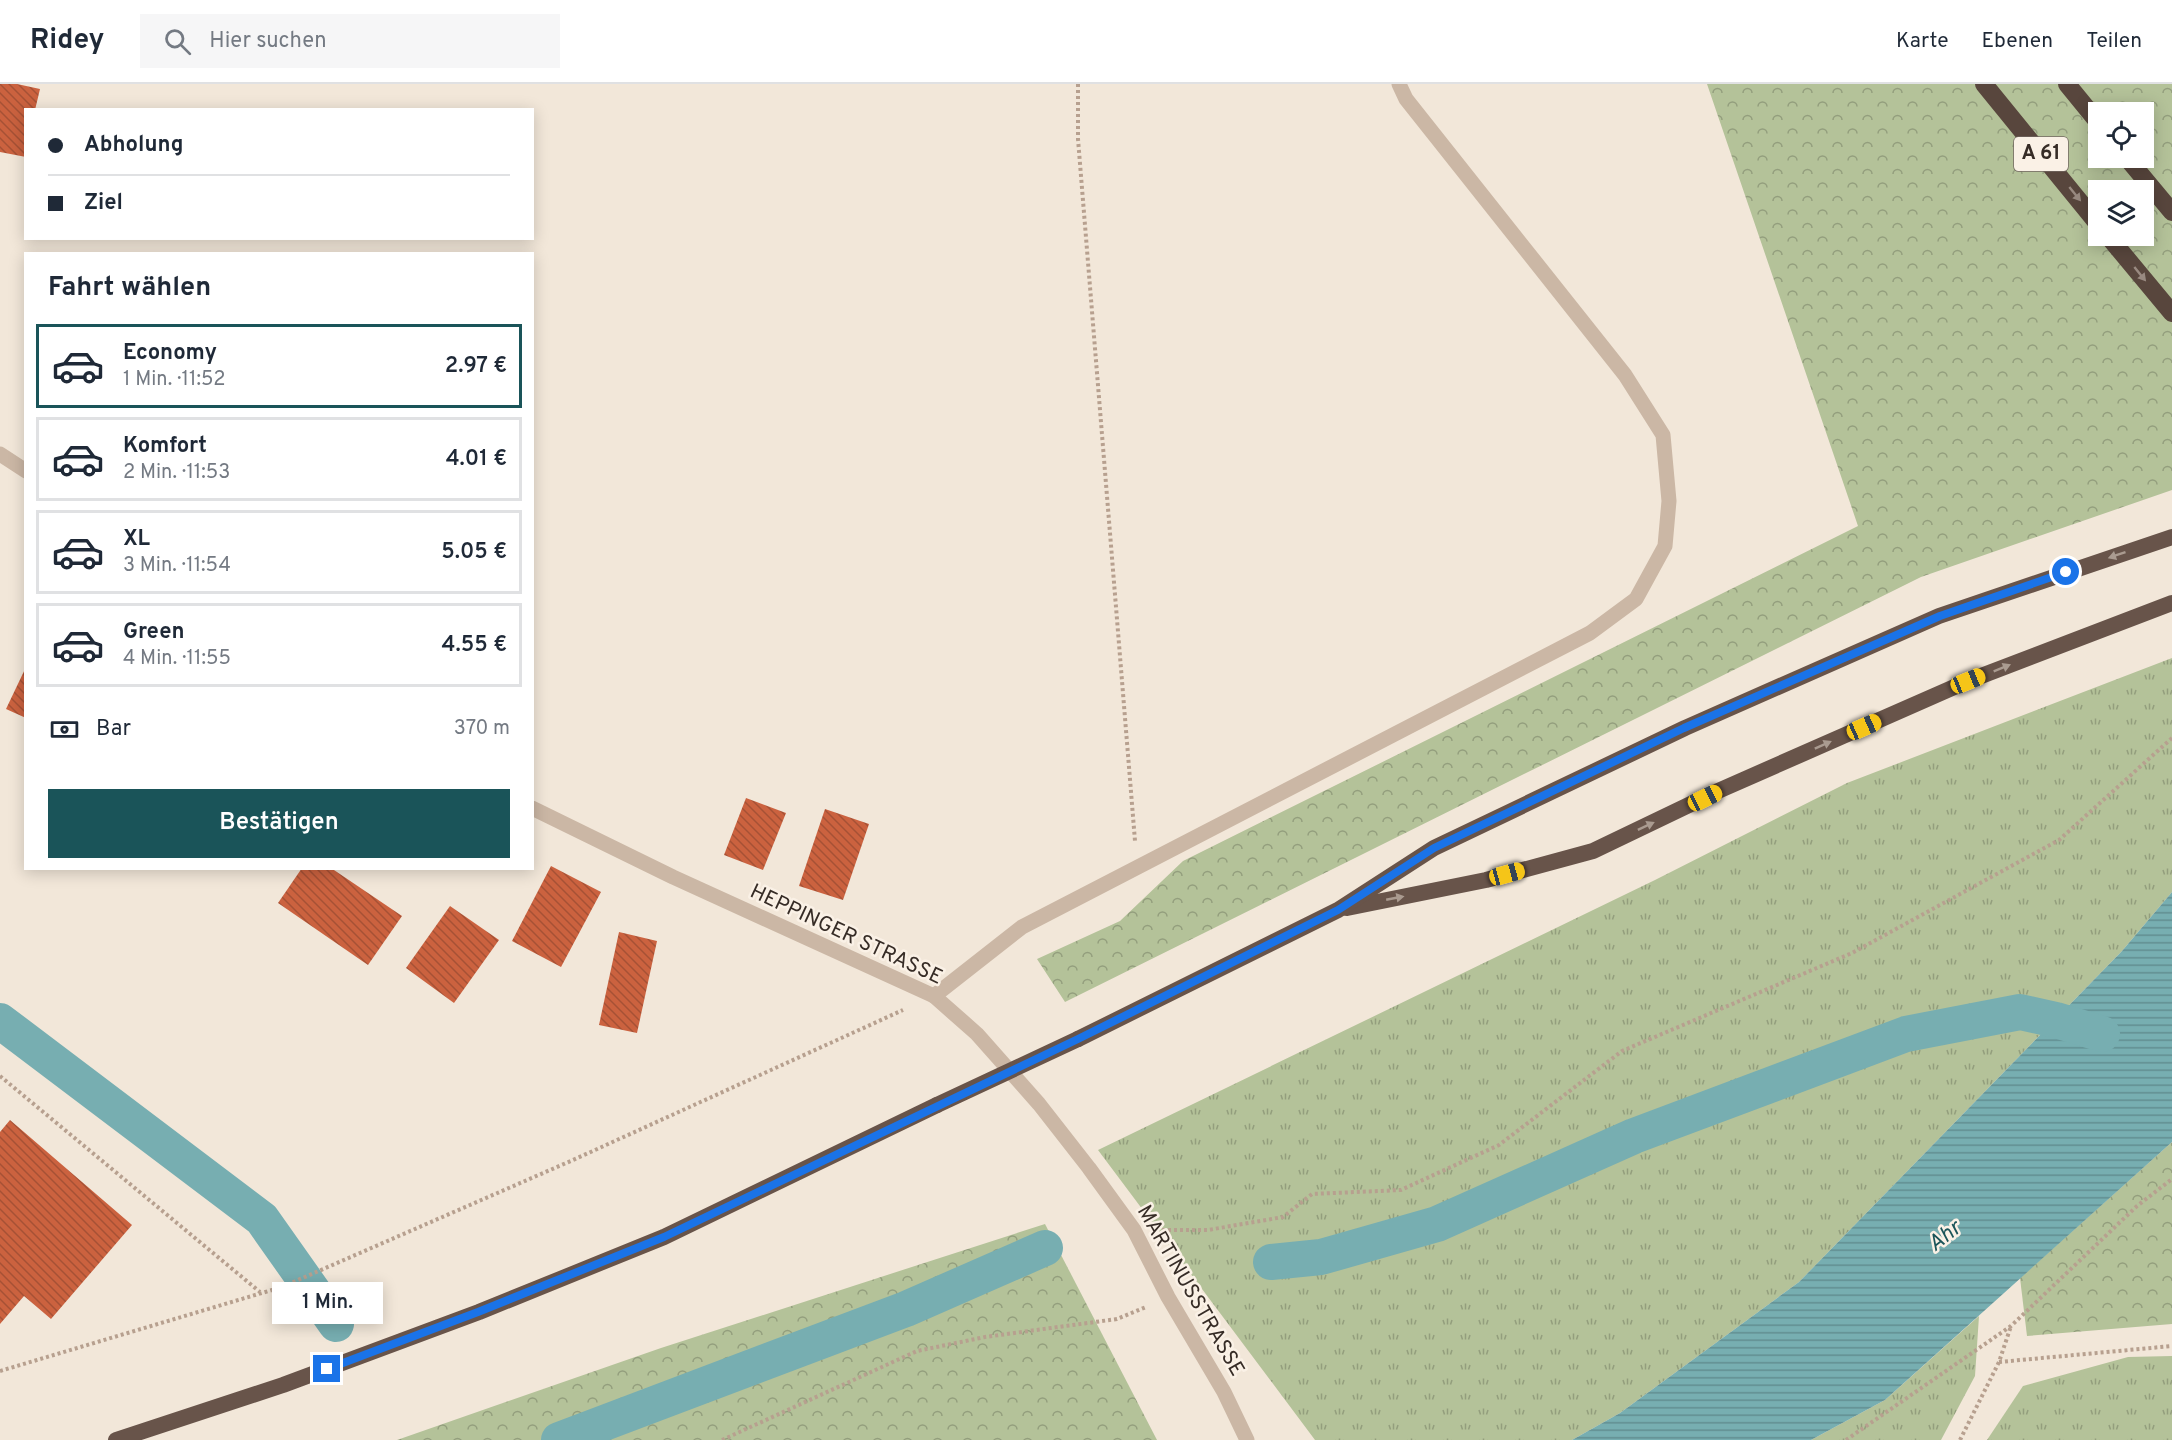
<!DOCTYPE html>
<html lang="de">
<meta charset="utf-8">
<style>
body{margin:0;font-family:Overpass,sans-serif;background:#f6f6f7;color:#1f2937;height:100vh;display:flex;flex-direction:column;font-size:22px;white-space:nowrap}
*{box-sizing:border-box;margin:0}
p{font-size:20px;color:#747a83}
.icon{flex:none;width:33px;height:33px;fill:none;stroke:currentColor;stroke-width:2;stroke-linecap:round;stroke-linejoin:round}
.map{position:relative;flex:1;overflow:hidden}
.side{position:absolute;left:24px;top:168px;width:510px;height:618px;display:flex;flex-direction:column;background:#fff;border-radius:0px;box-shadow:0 3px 15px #0003}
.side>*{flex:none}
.top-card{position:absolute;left:24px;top:24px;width:510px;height:132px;border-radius:0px;box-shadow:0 3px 15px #0003;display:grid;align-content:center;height:132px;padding:0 24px;background:#fff}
.controls{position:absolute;left:2088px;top:18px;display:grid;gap:12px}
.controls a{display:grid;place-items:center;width:66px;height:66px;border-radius:0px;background:#fff;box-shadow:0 3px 15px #0003;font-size:30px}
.end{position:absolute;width:27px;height:27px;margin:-14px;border:8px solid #1a73e8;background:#fff;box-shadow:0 0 0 3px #fff}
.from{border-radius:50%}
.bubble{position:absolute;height:42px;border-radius:0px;background:#fff;box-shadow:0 3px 15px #0003;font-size:20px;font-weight:600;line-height:42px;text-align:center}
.car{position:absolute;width:18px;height:36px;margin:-18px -9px;border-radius:8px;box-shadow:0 0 4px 2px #0007;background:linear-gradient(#f5c518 24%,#345 0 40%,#f5c518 0 76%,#345 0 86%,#f5c518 0)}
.top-card b{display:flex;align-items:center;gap:21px;height:57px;font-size:22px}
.top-card b+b{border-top:2px solid #e0e1e3}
.top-card i{width:15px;height:15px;background:#1f2937}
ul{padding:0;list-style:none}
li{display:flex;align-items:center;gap:18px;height:84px;margin:0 12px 9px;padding:0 12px;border:3px solid #e0e1e3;border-radius:0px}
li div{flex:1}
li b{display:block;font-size:22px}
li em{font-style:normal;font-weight:600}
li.selected{border-color:#1a5459}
li>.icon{width:54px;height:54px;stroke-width:1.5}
h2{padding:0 24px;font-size:27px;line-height:72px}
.pay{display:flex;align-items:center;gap:15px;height:66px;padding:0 24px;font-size:22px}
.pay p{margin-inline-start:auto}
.button{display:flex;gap:12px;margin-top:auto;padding:12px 24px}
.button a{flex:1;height:69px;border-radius:0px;background:#1a5459;color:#fff;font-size:24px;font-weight:600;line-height:69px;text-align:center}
header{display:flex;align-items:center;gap:36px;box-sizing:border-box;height:84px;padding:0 30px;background:#fff;border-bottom:2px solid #e0e1e3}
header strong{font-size:28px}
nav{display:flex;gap:33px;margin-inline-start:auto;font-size:21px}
.search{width:420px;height:54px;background:#f6f6f7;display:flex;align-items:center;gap:15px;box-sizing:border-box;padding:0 21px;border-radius:0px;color:#747a83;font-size:22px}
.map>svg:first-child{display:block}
</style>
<header>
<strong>Ridey</strong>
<div class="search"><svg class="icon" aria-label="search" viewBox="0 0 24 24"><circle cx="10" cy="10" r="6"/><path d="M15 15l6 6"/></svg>Hier suchen</div>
<nav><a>Karte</a><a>Ebenen</a><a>Teilen</a></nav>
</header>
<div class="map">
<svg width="2172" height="1356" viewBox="0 0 2172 1356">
<defs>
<pattern id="grass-tufts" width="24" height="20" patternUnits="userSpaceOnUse" patternTransform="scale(1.5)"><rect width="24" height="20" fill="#b4c299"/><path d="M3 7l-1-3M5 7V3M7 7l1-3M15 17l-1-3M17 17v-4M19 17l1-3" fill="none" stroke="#939e7d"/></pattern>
<pattern id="forest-crowns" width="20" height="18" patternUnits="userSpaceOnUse" patternTransform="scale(1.5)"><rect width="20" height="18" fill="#b4c299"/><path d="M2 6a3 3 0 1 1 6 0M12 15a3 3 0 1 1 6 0" fill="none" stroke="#939e7d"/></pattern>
<pattern id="water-rules" width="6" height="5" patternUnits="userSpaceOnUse" patternTransform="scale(1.5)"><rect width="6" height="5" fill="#77aeb1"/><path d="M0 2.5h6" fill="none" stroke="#628e90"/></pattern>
<pattern id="building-back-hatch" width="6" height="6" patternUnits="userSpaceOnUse" patternTransform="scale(1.5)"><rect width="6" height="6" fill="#cb623f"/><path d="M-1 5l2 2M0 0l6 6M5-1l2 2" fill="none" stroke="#a65135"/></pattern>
</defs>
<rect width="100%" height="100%" fill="#f2e7d9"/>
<g fill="url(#grass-tufts)">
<path d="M2172 574V808L2122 867 1799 1198 1620 1329 1572 1356H1315L1098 1066 1655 796 1847 699Z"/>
<path d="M1979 1232 1975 1292 1941 1356H1811L1885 1316Z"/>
<path d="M2172 1272V1356H1987L2023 1302 2128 1273Z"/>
</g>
<g fill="url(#forest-crowns)" fill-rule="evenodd">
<path d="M1707 0H2172V406L1921 493 1065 918 1037 875 1120 837 1183 777 1858 442ZM2098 28H2144V74H2098ZM2098 106H2144V152H2098Z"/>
<path d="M2172 1058V1240L2027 1252 2020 1194Z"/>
<path d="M1045 1140 1157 1356H397L661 1264Z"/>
</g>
<path fill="url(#water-rules)" d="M2172 808V1058L1885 1316 1811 1356H1572L1620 1329 1799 1198 2122 867Z"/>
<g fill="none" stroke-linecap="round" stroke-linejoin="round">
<g stroke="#77aeb1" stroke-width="36">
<path d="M0 937 262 1135 336 1240"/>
<path d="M1271 1178 1321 1173 1437 1140 1634 1052 1906 950 2020 928 2056 936 2102 950"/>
<path d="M559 1356 906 1225 1045 1164"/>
</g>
</g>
<g fill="url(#building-back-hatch)">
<path d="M0 0H17L40 5 35 26H26V73L0 68Z"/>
<path d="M26 583V634L6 625Z"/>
<path d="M746 714 786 729 763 786 724 771Z"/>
<path d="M825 725 869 740 843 816 799 802Z"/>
<path d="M551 782 601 808 561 883 512 857Z"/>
<path d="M302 784H331L402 832 368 881 278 819Z"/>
<path d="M450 822 499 856 454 919 406 884Z"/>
<path d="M619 848 657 857 637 949 599 941Z"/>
<path d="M10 1036 132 1141 51 1235 24 1212 0 1240V1048Z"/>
</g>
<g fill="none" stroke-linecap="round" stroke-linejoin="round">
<g stroke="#b7a08f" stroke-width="4" stroke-dasharray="3 3" stroke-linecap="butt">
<path d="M1078 0V55L1135 757"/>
<path d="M0 992 260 1208"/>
<path d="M1162 1146H1208L1283 1133 1312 1110 1401 1106 1499 1061 1622 967 1852 869 2059 756 2172 654"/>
<path d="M1999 1278 2172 1262"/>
<path d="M0 1287 282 1203 573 1076 903 926"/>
<path d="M722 1356 917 1267 985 1253 1117 1235 1146 1223"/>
<path d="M1846 1356 2011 1242 2137 1122 2172 1095"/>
<path d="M1960 1356 1999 1278 2011 1242"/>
</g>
<g stroke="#cbb7a5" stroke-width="15">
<path d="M0 370 26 387"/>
<path d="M532 724 673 793 934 912 977 950 1039 1020 1089 1084 1134 1146 1168 1213 1224 1308 1247 1356"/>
<path d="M934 912 1022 843 1590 549 1636 515 1665 462 1669 417 1663 351 1625 291 1406 15 1399 0"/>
</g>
<g stroke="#68544a" stroke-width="16">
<path d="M1347 824 1486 796 1593 767 1718 707 1968 597 2172 519"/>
<path d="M1078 955 1338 826 1434 764 1685 644 1939 532 2172 453"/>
<path d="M116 1356 283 1301 479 1228 664 1153 937 1021"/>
</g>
<g stroke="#58463d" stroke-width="18">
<path d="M1984 0 2098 140"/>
<path d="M2067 0 2098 38"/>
<path d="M2127 74 2172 128"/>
<path d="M2108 152 2172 229"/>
</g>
<path stroke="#68544a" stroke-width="16" d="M937 1021 1078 955"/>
</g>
<defs><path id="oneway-solid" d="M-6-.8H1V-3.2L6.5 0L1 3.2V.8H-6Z" transform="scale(1.5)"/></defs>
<g fill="#998a81">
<use href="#oneway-solid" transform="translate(2075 110) rotate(51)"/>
<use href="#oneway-solid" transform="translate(2140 190) rotate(51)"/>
</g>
<g fill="#aa9b90">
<use href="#oneway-solid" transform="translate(2117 471) rotate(161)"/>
<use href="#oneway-solid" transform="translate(2002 584) rotate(-22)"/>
<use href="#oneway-solid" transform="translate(1823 661) rotate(-24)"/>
<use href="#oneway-solid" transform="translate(1646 742) rotate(-25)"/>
<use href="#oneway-solid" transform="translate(1395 814) rotate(-11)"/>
</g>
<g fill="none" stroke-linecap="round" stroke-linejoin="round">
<path stroke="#1a73e8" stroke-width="8" d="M327 1285 478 1228 664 1153 1078 955 1338 826 1434 764 1684 644 1940 532 2066 488"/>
</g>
<g text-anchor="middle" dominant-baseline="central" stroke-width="5" stroke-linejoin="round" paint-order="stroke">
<rect fill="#faf1e6" stroke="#716760" stroke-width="1.5" x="2014" y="53" width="54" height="34" rx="4.5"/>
<g font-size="20" font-weight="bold" fill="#362c26">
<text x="2041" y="70">A 61</text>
</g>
<g font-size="21" fill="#362c26" stroke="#faf1e6">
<text transform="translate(846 851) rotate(25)">HEPPINGER STRASSE</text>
<text transform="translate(1190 1207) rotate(60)">MARTINUSSTRASSE</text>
</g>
<g font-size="22" font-style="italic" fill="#1a5459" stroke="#faf1e6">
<text transform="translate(1945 1153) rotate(-38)">Ahr</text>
</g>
</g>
</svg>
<div class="controls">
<a><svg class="icon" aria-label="locate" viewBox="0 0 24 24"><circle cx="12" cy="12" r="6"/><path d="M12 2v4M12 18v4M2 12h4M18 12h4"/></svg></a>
<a><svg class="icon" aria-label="layers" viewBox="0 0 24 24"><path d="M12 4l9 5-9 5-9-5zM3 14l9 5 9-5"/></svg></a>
</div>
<i class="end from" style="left:2066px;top:488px"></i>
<i class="end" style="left:327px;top:1285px"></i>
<div class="bubble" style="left:272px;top:1198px;width:111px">1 Min.</div>
<i class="car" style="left:1968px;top:597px;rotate:68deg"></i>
<i class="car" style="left:1864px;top:643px;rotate:66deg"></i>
<i class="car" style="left:1705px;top:714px;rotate:64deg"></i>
<i class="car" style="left:1507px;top:790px;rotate:75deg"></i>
<div class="top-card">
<b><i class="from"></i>Abholung</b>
<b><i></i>Ziel</b>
</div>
<section class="side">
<h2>Fahrt wählen</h2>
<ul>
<li class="selected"><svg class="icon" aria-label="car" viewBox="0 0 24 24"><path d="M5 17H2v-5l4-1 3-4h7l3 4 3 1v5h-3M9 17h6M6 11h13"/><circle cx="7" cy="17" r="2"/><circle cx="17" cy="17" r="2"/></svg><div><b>Economy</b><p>1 Min. · 11:52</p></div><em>2.97 €</em></li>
<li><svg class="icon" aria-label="car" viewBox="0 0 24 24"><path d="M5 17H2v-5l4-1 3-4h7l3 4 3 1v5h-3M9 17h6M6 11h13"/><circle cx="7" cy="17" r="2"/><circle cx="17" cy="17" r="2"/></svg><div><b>Komfort</b><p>2 Min. · 11:53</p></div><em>4.01 €</em></li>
<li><svg class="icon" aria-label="car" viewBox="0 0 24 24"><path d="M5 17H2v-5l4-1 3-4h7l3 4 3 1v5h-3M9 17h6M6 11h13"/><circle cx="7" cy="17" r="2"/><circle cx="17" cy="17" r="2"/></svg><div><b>XL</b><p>3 Min. · 11:54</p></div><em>5.05 €</em></li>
<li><svg class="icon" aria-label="car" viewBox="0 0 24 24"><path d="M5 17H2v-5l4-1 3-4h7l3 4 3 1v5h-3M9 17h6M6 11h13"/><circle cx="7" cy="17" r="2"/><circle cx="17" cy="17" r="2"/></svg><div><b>Green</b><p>4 Min. · 11:55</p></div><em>4.55 €</em></li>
</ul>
<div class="pay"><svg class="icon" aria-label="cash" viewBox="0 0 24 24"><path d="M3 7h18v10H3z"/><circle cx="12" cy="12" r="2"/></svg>Bar<p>370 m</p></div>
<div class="button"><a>Bestätigen</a></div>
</section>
</div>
